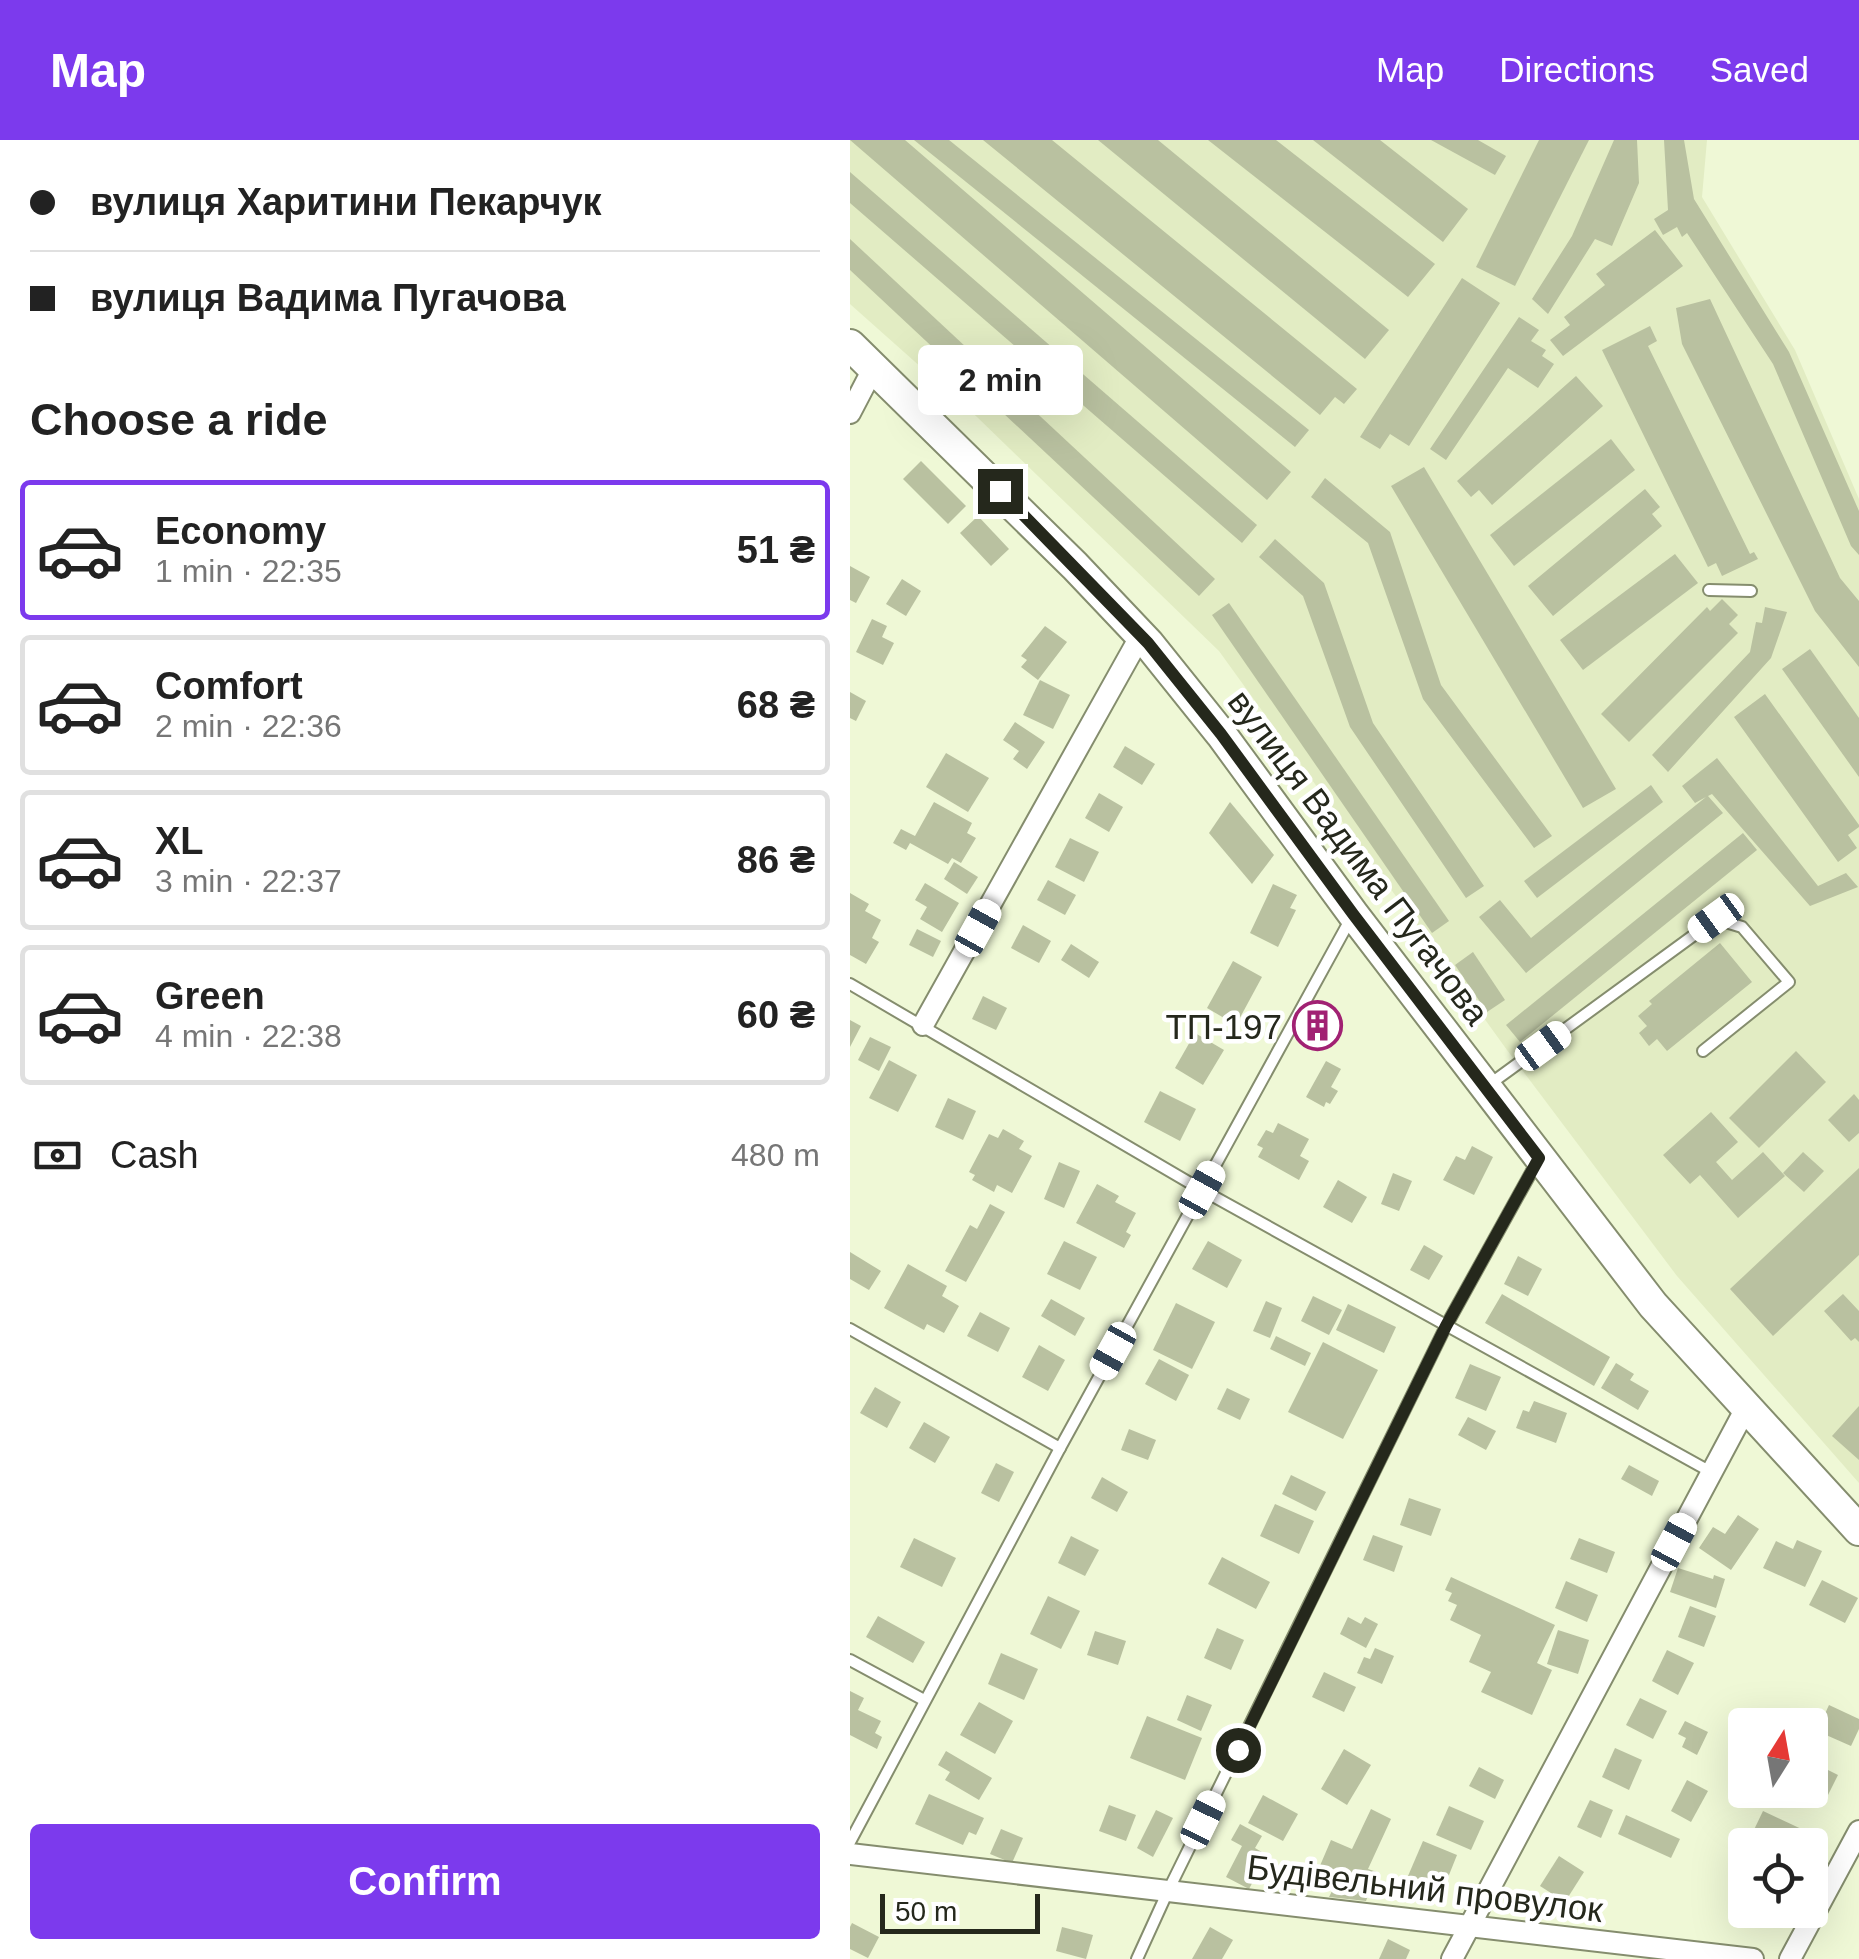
<!DOCTYPE html>
<meta charset="utf-8">
<style>
body{margin:0;font-family:Arial,sans-serif;background:#f2f2f2;color:#222;height:100vh;display:flex;flex-direction:column;font-size:38px;white-space:nowrap}
*{box-sizing:border-box;margin:0}
p{font-size:32px;color:#767676}
.icon{flex:none;width:55px;height:55px;fill:none;stroke:currentColor;stroke-width:2;stroke-linecap:round;stroke-linejoin:round}
.map{position:relative;flex:1;overflow:hidden}
.side{display:flex;flex-direction:column;background:#fff;width:850px}
.side>*{flex:none}
.guide{display:grid;align-content:center;height:220px;padding:0 30px;background:#fff}
.needle{width:65px;rotate:11deg}
.controls{position:absolute;left:878px;top:1568px;display:grid;gap:20px}
.controls a{display:grid;place-items:center;width:100px;height:100px;border-radius:10px;background:#fff;box-shadow:0 10px 40px #0002;font-size:50px}
.scale{position:absolute;left:30px;bottom:25px;width:160px;box-sizing:border-box;padding-left:10px;border:5px solid #25281c;border-top:0;font-size:28px;line-height:35px;white-space:nowrap;color:#25281c;-webkit-text-stroke:8px #fff;paint-order:stroke}
.end{position:absolute;width:45px;height:45px;margin:-22px;border:12px solid #25281c;background:#fff;box-shadow:0 0 0 5px #fff}
.from{border-radius:50%}
.bubble{position:absolute;height:70px;border-radius:10px;background:#fff;box-shadow:0 10px 40px #0002;font-size:32px;font-weight:800;line-height:70px;text-align:center}
.car{position:absolute;width:30px;height:60px;margin:-30px -15px;border-radius:12px;box-shadow:0 0 8px 2px #0007;background:linear-gradient(#fff 24%,#345 0 40%,#fff 0 76%,#345 0 86%,#fff 0)}
.guide b{display:flex;align-items:center;gap:35px;height:95px;font-size:38px}
.guide b+b{border-top:2px solid #e0e0e0}
.guide i{width:25px;height:25px;background:#222}
ul{padding:0;list-style:none}
li{display:flex;align-items:center;gap:30px;height:140px;margin:0 20px 15px;padding:0 10px;border:5px solid #e0e0e0;border-radius:10px}
li div{flex:1}
li b{display:block;font-size:38px}
li em{font-style:normal;font-weight:800}
li.active{border-color:#7c3aed}
li>.icon{width:90px;height:90px;stroke-width:1.5}
h2{padding:0 30px;font-size:45px;line-height:120px}
.pay{display:flex;align-items:center;gap:25px;height:110px;padding:0 30px;font-size:38px}
.pay p{margin-inline-start:auto}
.cta{display:flex;gap:20px;margin-top:auto;padding:20px 30px}
.cta a{flex:1;height:115px;border-radius:10px;background:#7c3aed;color:#fff;font-size:40px;font-weight:800;line-height:115px;text-align:center}
header{display:flex;align-items:center;gap:60px;box-sizing:border-box;height:140px;padding:0 50px;background:#7c3aed;color:#fff}
header strong{font-size:48px}
nav{display:flex;gap:55px;margin-inline-start:auto;font-size:35px}
main{display:flex;flex:1;min-height:0}
.map>svg:first-child{display:block}
</style>
<header>
<strong>Map</strong>
<nav><a>Map</a><a>Directions</a><a>Saved</a></nav>
</header>
<main>
<section class="side">
<div class="guide">
<b><i class="from"></i>вулиця Харитини Пекарчук</b>
<b><i></i>вулиця Вадима Пугачова</b>
</div>
<h2>Choose a ride</h2>
<ul>
<li class="active"><svg class="icon" aria-label="car" viewBox="0 0 24 24"><path d="M5 17H2v-5l4-1 3-4h7l3 4 3 1v5h-3M9 17h6M6 11h13"/><circle cx="7" cy="17" r="2"/><circle cx="17" cy="17" r="2"/></svg><div><b>Economy</b><p>1 min · 22:35</p></div><em>51 ₴</em></li>
<li><svg class="icon" aria-label="car" viewBox="0 0 24 24"><path d="M5 17H2v-5l4-1 3-4h7l3 4 3 1v5h-3M9 17h6M6 11h13"/><circle cx="7" cy="17" r="2"/><circle cx="17" cy="17" r="2"/></svg><div><b>Comfort</b><p>2 min · 22:36</p></div><em>68 ₴</em></li>
<li><svg class="icon" aria-label="car" viewBox="0 0 24 24"><path d="M5 17H2v-5l4-1 3-4h7l3 4 3 1v5h-3M9 17h6M6 11h13"/><circle cx="7" cy="17" r="2"/><circle cx="17" cy="17" r="2"/></svg><div><b>XL</b><p>3 min · 22:37</p></div><em>86 ₴</em></li>
<li><svg class="icon" aria-label="car" viewBox="0 0 24 24"><path d="M5 17H2v-5l4-1 3-4h7l3 4 3 1v5h-3M9 17h6M6 11h13"/><circle cx="7" cy="17" r="2"/><circle cx="17" cy="17" r="2"/></svg><div><b>Green</b><p>4 min · 22:38</p></div><em>60 ₴</em></li>
</ul>
<div class="pay"><svg class="icon" aria-label="cash" viewBox="0 0 24 24"><path d="M3 7h18v10H3z"/><circle cx="12" cy="12" r="2"/></svg>Cash<p>480 m</p></div>
<div class="cta"><a>Confirm</a></div>
</section>
<div class="map">
<svg width="1009" height="1819" viewBox="0 0 1009 1819">
<rect width="100%" height="100%" fill="#eff8d6"/>
<path fill="#e2ecc3" d="M0 0H857L852 57 945 210 1009 359V1343L827 1136 657 910 369 511 127 277 0 164Z"/>
<g fill="#b9c1a0">
<path d="M0 0H55L441 332 417 360Z"/>
<path d="M64 0H99L459 290 445 307Z"/>
<path d="M133 0H202L507 249 494 264 485 257 470 275Z"/>
<path d="M248 0H308L539 190 515 219Z"/>
<path d="M358 0H426L585 124 558 157Z"/>
<path d="M463 0H530L618 69 593 102Z"/>
<path d="M581 0H628L656 16 645 35Z"/>
<path d="M689 0H739L665 146 626 127Z"/>
<path d="M764 0H787L789 43 762 106 745 99 698 174 682 159 722 96Z"/>
<path d="M814 0H834L844 59 939 212 1009 371V415L1001 406 923 224 837 93 832 97 827 87 813 95 804 79 818 70Z"/>
<path d="M0 32 407 385 392 403 0 63Z"/>
<path d="M805 90 833 126 713 216 700 200 720 185 714 177 755 145 746 134Z"/>
<path d="M0 99 365 439 349 456 0 130Z"/>
<path d="M612 138 650 163 559 306 540 294 530 309 510 297Z"/>
<path d="M860 159 990 438 1009 461V527L965 471 832 204 826 168Z"/>
<path d="M669 177 689 190 681 201 696 210 692 216 704 224 688 248 658 228 596 320 580 309Z"/>
<path d="M800 186 807 201 798 206 900 414 904 412 908 419 872 436 866 423 858 427 752 210Z"/>
<path d="M726 236 753 266 642 365 629 350 621 357 607 341Z"/>
<path d="M761 299 785 330 664 426 640 395Z"/>
<path d="M71 321 116 366 98 384 53 339Z"/>
<path d="M574 327 766 649 733 668 541 346Z"/>
<path d="M475 338 540 392 591 545 702 696 684 708 573 559 518 403 461 357Z"/>
<path d="M795 349 810 367 802 374 812 386 703 476 678 446Z"/>
<path d="M128 376 159 409 141 426 110 393Z"/>
<path d="M425 399 474 443 523 583 634 746 616 758 500 587 453 456 409 417Z"/>
<path d="M825 414 848 443 733 530 710 500Z"/>
<path d="M0 426 20 437 6 463 0 460Z"/>
<path d="M52 439 71 451 56 476 36 464Z"/>
<path d="M872 459 888 475 879 484 888 493 779 602 751 574 857 467 860 471Z"/>
<path d="M379 463 599 781 582 793 362 475Z"/>
<path d="M915 467 937 472 921 518 818 632 802 615 900 512 906 482 912 483Z"/>
<path d="M22 479 37 486 32 497 44 503 33 525 6 512Z"/>
<path d="M195 486 217 502 188 540 171 527 177 520 171 516Z"/>
<path d="M960 509 1009 578V637L932 529Z"/>
<path d="M190 540 220 555 203 589 173 575Z"/>
<path d="M0 552 16 561 6 581 0 578Z"/>
<path d="M915 554 1009 685V687L998 695 1007 708 988 722 884 577Z"/>
<path d="M165 582 195 602 177 629 163 619 169 611 153 600Z"/>
<path d="M275 606 305 624 292 645 263 627Z"/>
<path d="M96 613 139 638 118 672 76 647Z"/>
<path d="M867 618 968 746 996 733 1008 747 960 766 862 654 858 656 873 673 676 833 629 777 650 760 681 798 856 657 845 663 832 646Z"/>
<path d="M801 645 813 662 687 758 674 741Z"/>
<path d="M249 653 273 667 259 692 235 678Z"/>
<path d="M84 662 122 683 117 693 126 698 111 723 102 718 98 724 60 703 56 710 43 703 51 689 65 696Z"/>
<path d="M380 662 424 715 402 744 359 693Z"/>
<path d="M893 693 907 710 670 902 656 885Z"/>
<path d="M220 698 249 712 234 742 205 727Z"/>
<path d="M104 722 128 737 117 754 94 739Z"/>
<path d="M198 740 226 755 215 775 187 760Z"/>
<path d="M75 743 109 763 92 792 70 779 77 767 65 760Z"/>
<path d="M423 744 447 755 440 768 446 770 428 807 400 793Z"/>
<path d="M0 753 19 764 15 771 31 780 22 798 29 802 16 824 0 815Z"/>
<path d="M173 785 201 801 189 823 161 808Z"/>
<path d="M67 789 91 801 83 817 59 805Z"/>
<path d="M870 803 902 842 817 911 807 899 799 906 789 893 797 886 788 876 802 864 799 861Z"/>
<path d="M221 804 249 822 239 838 211 820Z"/>
<path d="M623 812 655 860 637 872 605 825Z"/>
<path d="M383 821 412 837 386 885 357 868Z"/>
<path d="M133 856 157 868 146 890 122 879Z"/>
<path d="M0 880 11 886 0 907Z"/>
<path d="M345 893 374 910 353 945 325 928Z"/>
<path d="M20 897 41 907 29 931 8 920Z"/>
<path d="M946 911 976 942 909 1008 879 978Z"/>
<path d="M39 920 67 935 48 972 19 958Z"/>
<path d="M476 921 491 929 481 947 488 951 480 964 476 962 474 967 456 957Z"/>
<path d="M310 951 346 969 330 1001 294 982Z"/>
<path d="M1004 954 1009 960V993L999 1002 978 980Z"/>
<path d="M98 958 126 971 113 1000 85 987Z"/>
<path d="M861 972 888 1002 866 1022 882 1040 913 1012 935 1036 888 1078 850 1035 840 1044 813 1015Z"/>
<path d="M428 983 459 999 450 1016 459 1021 449 1040 408 1017 413 1008 407 1005 416 990 423 993Z"/>
<path d="M153 989 174 1001 169 1009 182 1016 162 1053 147 1045 144 1052 122 1040 125 1035 119 1032 139 994 148 998Z"/>
<path d="M622 1006 643 1017 624 1055 593 1040 606 1016 615 1020Z"/>
<path d="M953 1012 974 1031 954 1052 933 1033Z"/>
<path d="M209 1022 230 1031 214 1068 194 1059Z"/>
<path d="M1009 1028V1115L923 1196 880 1149Z"/>
<path d="M543 1033 562 1041 549 1071 531 1064Z"/>
<path d="M488 1040 517 1057 502 1083 473 1067Z"/>
<path d="M247 1044 269 1056 265 1062 286 1073 276 1092 281 1095 274 1108 226 1083Z"/>
<path d="M140 1064 155 1072 116 1142 95 1131 120 1085 127 1089Z"/>
<path d="M214 1101 247 1117 230 1150 197 1134Z"/>
<path d="M358 1101 392 1120 377 1148 342 1129Z"/>
<path d="M574 1105 593 1116 579 1140 560 1130Z"/>
<path d="M0 1112 31 1131 19 1150 0 1139Z"/>
<path d="M668 1116 692 1129 678 1156 654 1144Z"/>
<path d="M58 1124 97 1146 92 1156 109 1166 94 1193 77 1184 74 1190 34 1168Z"/>
<path d="M652 1154 760 1217 744 1246 635 1183Z"/>
<path d="M993 1154 1009 1171V1202L1005 1198 1001 1201 974 1171Z"/>
<path d="M463 1156 492 1170 479 1195 451 1181Z"/>
<path d="M201 1159 235 1178 225 1196 191 1176Z"/>
<path d="M416 1161 432 1168 420 1198 403 1191Z"/>
<path d="M326 1163 365 1182 342 1229 303 1210Z"/>
<path d="M498 1164 546 1187 534 1213 486 1190Z"/>
<path d="M130 1172 160 1188 148 1212 117 1196Z"/>
<path d="M426 1196 461 1213 455 1226 420 1209Z"/>
<path d="M473 1202 528 1230 493 1299 438 1272Z"/>
<path d="M189 1205 215 1220 198 1251 172 1237Z"/>
<path d="M309 1219 339 1235 326 1261 295 1244Z"/>
<path d="M766 1223 784 1234 780 1240 799 1251 788 1270 751 1248Z"/>
<path d="M620 1224 651 1237 636 1271 605 1258Z"/>
<path d="M25 1247 51 1262 37 1288 10 1273Z"/>
<path d="M377 1248 400 1259 390 1280 367 1269Z"/>
<path d="M684 1261 717 1273 706 1303 666 1288 673 1270 679 1272Z"/>
<path d="M1009 1266V1320L982 1296Z"/>
<path d="M618 1277 646 1291 636 1310 608 1295Z"/>
<path d="M74 1282 100 1297 85 1323 59 1308Z"/>
<path d="M279 1289 306 1300 298 1320 271 1310Z"/>
<path d="M146 1323 164 1332 149 1362 131 1353Z"/>
<path d="M779 1325 809 1341 802 1356 771 1339Z"/>
<path d="M441 1335 476 1352 466 1371 432 1354Z"/>
<path d="M252 1337 278 1352 267 1372 241 1358Z"/>
<path d="M559 1358 591 1369 581 1396 550 1385Z"/>
<path d="M425 1364 464 1381 449 1414 410 1396Z"/>
<path d="M888 1375 909 1389 881 1430 849 1408 863 1387 875 1394Z"/>
<path d="M523 1395 553 1406 544 1432 513 1420Z"/>
<path d="M221 1396 249 1410 235 1436 208 1423Z"/>
<path d="M64 1398 106 1418 92 1447 50 1427Z"/>
<path d="M729 1398 765 1412 757 1433 720 1419Z"/>
<path d="M947 1400 972 1411 955 1447 913 1428 926 1401 943 1409Z"/>
<path d="M372 1417 420 1442 406 1469 358 1444Z"/>
<path d="M828 1428 863 1439 864 1435 875 1439 866 1468 820 1452Z"/>
<path d="M601 1437 705 1485 687 1523 702 1530 682 1575 631 1552 641 1532 619 1522 631 1495 600 1480 607 1465 598 1461 602 1453 595 1450Z"/>
<path d="M972 1440 1008 1458 995 1483 959 1465Z"/>
<path d="M716 1441 748 1455 737 1482 705 1468Z"/>
<path d="M198 1456 230 1471 211 1509 180 1494Z"/>
<path d="M840 1466 866 1476 854 1507 828 1497Z"/>
<path d="M28 1476 75 1502 63 1523 16 1497Z"/>
<path d="M498 1477 511 1484 515 1477 528 1484 516 1508 490 1494Z"/>
<path d="M367 1488 394 1500 381 1530 354 1518Z"/>
<path d="M708 1490 739 1500 728 1534 697 1524Z"/>
<path d="M245 1491 276 1501 268 1525 237 1515Z"/>
<path d="M525 1508 544 1516 532 1544 507 1533 514 1517 520 1519Z"/>
<path d="M817 1510 844 1523 828 1555 802 1541Z"/>
<path d="M151 1513 188 1529 174 1560 138 1544Z"/>
<path d="M474 1532 506 1547 494 1572 462 1557Z"/>
<path d="M0 1551 14 1558 8 1570 31 1581 25 1593 32 1597 27 1609 0 1595Z"/>
<path d="M337 1555 362 1565 351 1591 327 1580Z"/>
<path d="M790 1558 817 1571 803 1599 776 1585Z"/>
<path d="M129 1562 163 1581 145 1614 110 1595Z"/>
<path d="M979 1565 1009 1579V1589L1001 1606 967 1591Z"/>
<path d="M297 1576 352 1598 335 1640 280 1618Z"/>
<path d="M835 1581 858 1592 847 1615 832 1607 836 1598 828 1594Z"/>
<path d="M765 1608 792 1620 779 1650 752 1637Z"/>
<path d="M494 1609 521 1625 497 1665 471 1649Z"/>
<path d="M96 1611 142 1638 129 1660 95 1640 100 1632 88 1625Z"/>
<path d="M960 1621 988 1635 976 1659 960 1651Z"/>
<path d="M629 1627 654 1640 645 1659 619 1646Z"/>
<path d="M837 1640 858 1651 841 1682 821 1671Z"/>
<path d="M79 1654 134 1678 126 1695 119 1692 113 1705 65 1684Z"/>
<path d="M413 1655 448 1674 433 1701 398 1683Z"/>
<path d="M740 1660 763 1670 751 1698 727 1687Z"/>
<path d="M259 1665 286 1675 276 1701 249 1691Z"/>
<path d="M599 1666 634 1681 621 1710 586 1695Z"/>
<path d="M521 1669 541 1679 518 1729 527 1732 516 1761 479 1757 486 1743 466 1735 481 1700 502 1709Z"/>
<path d="M306 1670 323 1678 303 1717 287 1708Z"/>
<path d="M913 1671 960 1693 955 1705H911L900 1698Z"/>
<path d="M776 1675 830 1699 821 1718 768 1694Z"/>
<path d="M390 1684 412 1696 405 1708 417 1715 399 1749 376 1737 392 1706 381 1700Z"/>
<path d="M151 1689 173 1698 162 1723 140 1714Z"/>
<path d="M573 1701 607 1715 593 1750 558 1736Z"/>
<path d="M709 1716 734 1732 715 1762 690 1746Z"/>
<path d="M895 1737V1768L883 1762Z"/>
<path d="M2 1783 29 1797 18 1818 0 1809V1787Z"/>
<path d="M212 1787 243 1795 236 1819 206 1811Z"/>
<path d="M360 1787 383 1800 372 1819H342Z"/>
<path d="M538 1799 560 1810 556 1819H529Z"/>
</g>
<g fill="none" stroke-linecap="round" stroke-linejoin="round">
<defs>
<g id="lane">
<path d="M859 450 901 451"/>
<path d="M0 844 352 1050 861 1332"/>
<path d="M640 944 866 779 892 787 939 842 853 911"/>
<path d="M0 1189 210 1308"/>
<path d="M0 1520 74 1560"/>
<path d="M0 1702 210 1308 500 780"/>
<path d="M287 1819 318 1751 596 1186 688 1020"/>
</g>
<g id="street">
<path d="M0 273 24 227"/>
<path d="M73 885 291 495"/>
<path d="M0 1714 903 1819"/>
<path d="M602 1819 896 1268"/>
<path d="M940 1819 1009 1691"/>
</g>
<path id="primary" d="M0 205 225 426 298 503 371 594 503 774 803 1165 1009 1390"/>
</defs>
<use href="#lane" stroke="#858d6e" stroke-width="14"/>
<use href="#street" stroke="#858d6e" stroke-width="24"/>
<use href="#primary" stroke="#858d6e" stroke-width="34"/>
<use href="#lane" stroke="#fff" stroke-width="10"/>
<use href="#street" stroke="#fff" stroke-width="20"/>
<use href="#primary" stroke="#fff" stroke-width="30"/>
</g>
<g fill="none" stroke-linecap="round" stroke-linejoin="round">
<path stroke="#25281c" stroke-width="12" d="M150 351 298 503 371 594 503 774 689 1018 596 1186 388 1610"/>
</g>
<defs>
<symbol id="building-ring" viewBox="-11 -11 22 22"><circle r="9.5" fill="#fff" stroke="#a12173" stroke-width="1.5"/><path d="M-4-6H4V6H1V3H-1V6H-4ZM-2.5-4.3h1.7v1.8h-1.7ZM.8-4.3h1.7v1.8H.8ZM-2.5-1h1.7V.8h-1.7ZM.8-1h1.7V.8H.8Z" fill="#a12173"/></symbol>
</defs>
<g fill-rule="evenodd">
<use href="#building-ring" x="440" y="858" width="55" height="55"/>
</g>
<g text-anchor="middle" dominant-baseline="central" stroke-width="9" stroke-linejoin="round" paint-order="stroke">
<g font-size="35" fill="#25281c" stroke="#fff">
<text transform="translate(509 717) rotate(53)">вулиця Вадима Пугачова</text>
<text transform="translate(575 1748) rotate(7)">Будівельний провулок</text>
</g>
<g font-size="35" fill="#25281c" stroke="#fff" text-anchor="end">
<text x="432" y="886">ТП-197</text>
</g>
</g>
</svg>
<div class="controls">
<a><svg class="needle" viewBox="-14 -14 28 28"><path d="M0-13l5 13h-10z" fill="#e53935"/><path d="M0 13l5-13h-10z" fill="#767676"/></svg></a>
<a><svg class="icon" aria-label="locate" viewBox="0 0 24 24"><circle cx="12" cy="12" r="6"/><path d="M12 2v4M12 18v4M2 12h4M18 12h4"/></svg></a>
</div>
<div class="scale">50 m</div>
<i class="end from" style="left:388px;top:1610px"></i>
<i class="end" style="left:150px;top:351px"></i>
<div class="bubble" style="left:68px;top:205px;width:165px">2 min</div>
<i class="car" style="left:866px;top:778px;rotate:234deg"></i>
<i class="car" style="left:128px;top:788px;rotate:29deg"></i>
<i class="car" style="left:693px;top:906px;rotate:54deg"></i>
<i class="car" style="left:352px;top:1050px;rotate:29deg"></i>
<i class="car" style="left:263px;top:1211px;rotate:209deg"></i>
<i class="car" style="left:824px;top:1402px;rotate:28deg"></i>
<i class="car" style="left:353px;top:1680px;rotate:26deg"></i>
</div>
</main>
